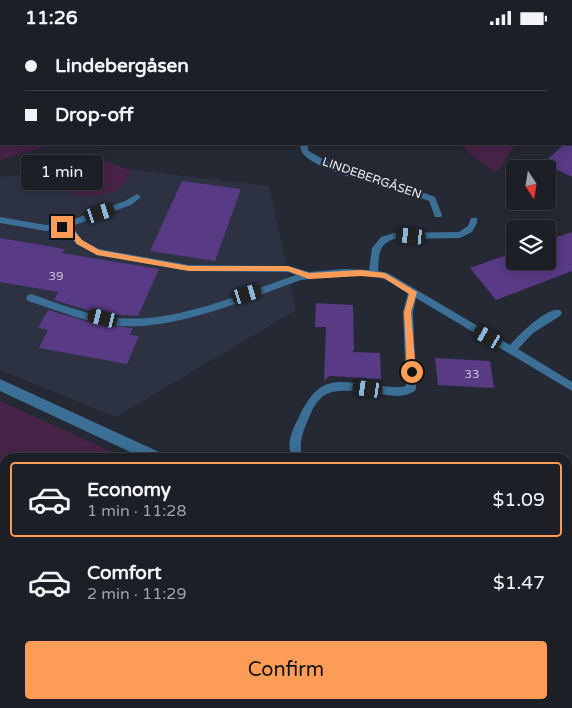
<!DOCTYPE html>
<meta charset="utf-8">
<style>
body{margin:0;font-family:"Varela Round",sans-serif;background:#292c32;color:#f1f3f6;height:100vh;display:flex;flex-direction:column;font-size:19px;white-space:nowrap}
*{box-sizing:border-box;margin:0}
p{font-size:16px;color:#a0a2a7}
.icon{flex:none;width:28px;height:28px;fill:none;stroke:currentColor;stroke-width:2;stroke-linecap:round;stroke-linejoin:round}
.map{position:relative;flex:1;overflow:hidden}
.sheet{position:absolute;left:0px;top:418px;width:572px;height:256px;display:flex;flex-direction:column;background:#1c1f26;border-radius:15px 15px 0 0;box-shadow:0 2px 12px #0003,0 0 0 1px #3a3d43}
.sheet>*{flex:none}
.guide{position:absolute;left:0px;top:0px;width:572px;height:110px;box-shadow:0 2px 12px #0003,0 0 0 1px #3a3d43;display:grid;align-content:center;height:110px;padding:0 25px;background:#1c1f26}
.needle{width:32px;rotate:168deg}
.buttons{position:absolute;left:506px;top:125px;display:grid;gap:10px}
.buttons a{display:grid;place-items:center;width:50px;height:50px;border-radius:5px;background:#1c1f26;box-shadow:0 2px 12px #0003,0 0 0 1px #3a3d43;font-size:25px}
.end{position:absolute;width:22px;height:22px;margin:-11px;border:6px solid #fd9c56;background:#111;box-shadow:0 0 0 2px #111}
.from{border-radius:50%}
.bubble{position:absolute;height:35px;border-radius:5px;background:#1c1f26;box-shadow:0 2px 12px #0003,0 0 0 1px #3a3d43;font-size:16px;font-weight:600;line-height:35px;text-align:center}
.car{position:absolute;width:15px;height:30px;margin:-15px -8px;border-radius:6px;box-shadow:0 0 4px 1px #0007;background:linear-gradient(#222 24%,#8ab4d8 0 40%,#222 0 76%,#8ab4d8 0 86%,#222 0)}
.guide b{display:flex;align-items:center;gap:18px;height:48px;font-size:19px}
.guide b+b{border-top:1px solid #3a3d43}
.guide i{width:12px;height:12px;background:#f1f3f6}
ul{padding:9px 0 0;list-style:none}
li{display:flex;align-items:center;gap:15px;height:75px;margin:0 10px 8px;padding:0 15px;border:2px solid transparent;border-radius:5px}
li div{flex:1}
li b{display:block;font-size:19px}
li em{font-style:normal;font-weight:600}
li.selected{border-color:#fd9c56}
li>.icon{width:45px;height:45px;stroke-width:1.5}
.cta{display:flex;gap:10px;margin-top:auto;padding:10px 25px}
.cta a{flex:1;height:58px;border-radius:5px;background:#fd9c56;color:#111;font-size:20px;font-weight:600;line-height:58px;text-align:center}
.status{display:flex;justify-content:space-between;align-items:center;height:35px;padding:0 25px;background:#1c1f26;direction:ltr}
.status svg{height:14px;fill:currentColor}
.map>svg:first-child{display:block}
</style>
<div class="status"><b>11:26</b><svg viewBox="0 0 49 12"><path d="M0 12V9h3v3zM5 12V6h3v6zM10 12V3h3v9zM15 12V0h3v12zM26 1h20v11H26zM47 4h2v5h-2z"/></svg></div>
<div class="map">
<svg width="572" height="673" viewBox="0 0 572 673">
<rect width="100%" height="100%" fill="#252933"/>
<path fill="#2c3242" d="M100 131 269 151 296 275 116 382 0 335V142Z"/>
<g fill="#472347">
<path d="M163 0H572V72L571 1H152Z"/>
<path d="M1 41V109H67L49 110 0 125Z"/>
<path d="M461 109H516L496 138 469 118Z"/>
<path d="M105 126 132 136C129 141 127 146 123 150 113 162 82 164 69 157L68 154 74 146 84 143 85 136 93 130Z"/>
<path d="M0 366 123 422H5V545H0Z"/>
<path d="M568 556 572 557V673H409V669H568Z"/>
<path d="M5 569V669H185L191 673H0V570Z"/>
<path d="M212 669H289L288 673H214Z"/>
<path d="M290 669H356L355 673H289Z"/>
</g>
<g fill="#583a85">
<path d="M572 100V142L544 128 564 109H571Z"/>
<path d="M182 146 241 154 215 226 150 216Z"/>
<path d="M572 197V236L496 265 470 233 515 217V226H548V205Z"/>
<path d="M0 203 65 214 62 218 159 234 138 281 97 278 54 265 58 257 0 247Z"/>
<path d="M316 268 353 270 354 315 352 317 380 318 381 344 329 341 324 346 326 292H315Z"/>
<path d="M48 275 96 289 133 293 130 300 139 301 127 329 39 313 48 295 38 293Z"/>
<path d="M435 323 490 326 494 353 438 350Z"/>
</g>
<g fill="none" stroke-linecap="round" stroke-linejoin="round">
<g fill="#3b6f95" fill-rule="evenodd">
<path d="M300 109H308V115L312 118C350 141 394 146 435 162L442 180 441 182H435L429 166C399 154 324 140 304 120 301 116 300 113 300 109Z"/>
<path d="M137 159 141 162 131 170 72 191 82 205 99 214 189 230 288 231 309 237 343 234 369 235 372 213 381 202 394 198 459 197 468 191 471 183H477V188L472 197 460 203 394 204C378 209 379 221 378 236L388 238 510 310C519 300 546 272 560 275L562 278 560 281 533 298 518 314 572 347V356L416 263 413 277 416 353 415 356 406 360 398 361C379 360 336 349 322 362 315 368 311 377 308 385 302 398 299 409 302 422H292C286 408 292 395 299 382 321 335 340 348 383 351 391 352 398 353 406 351L403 277 408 258C400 254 393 248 384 244 366 236 321 243 301 245 247 264 178 295 120 291 89 289 57 275 28 266L26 263 28 260 31 259C60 269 89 281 119 283 177 288 242 258 296 240L288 237 189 236 97 220 76 209 65 193 46 196 0 188V182L46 190 66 187 125 166Z"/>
<rect x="568" y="441" width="4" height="10"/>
</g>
<g fill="#3b6f95" fill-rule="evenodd">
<path d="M0 344 159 417 161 422H141L0 356Z"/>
<path d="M572 527V543H568V528Z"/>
<path d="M381 669H397L398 673H380Z"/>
</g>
</g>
<path fill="#fd9c56" d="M67 188 82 205 99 215 189 231H288L309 238 361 235 385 238 417 257 411 277 416 337 412 341 407 337 404 277 409 259 384 243 361 241 309 244 288 236H189L97 220 77 209 66 193 62 194 58 192Z"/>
<g text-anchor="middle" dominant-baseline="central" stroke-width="5" stroke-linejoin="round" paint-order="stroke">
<g font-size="12" fill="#edf0f7" stroke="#252933">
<text transform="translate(372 143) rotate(19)">LINDEBERGÅSEN</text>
</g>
<g font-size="12" fill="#c8c2da">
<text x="56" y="241">39</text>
<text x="472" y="339">33</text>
</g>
</g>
</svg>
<div class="buttons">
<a><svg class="needle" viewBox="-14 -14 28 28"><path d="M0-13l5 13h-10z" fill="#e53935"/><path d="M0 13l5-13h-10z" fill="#a0a2a7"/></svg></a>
<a><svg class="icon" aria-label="layers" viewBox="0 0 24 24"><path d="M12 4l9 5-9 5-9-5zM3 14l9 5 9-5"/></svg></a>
</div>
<i class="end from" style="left:412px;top:337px"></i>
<i class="end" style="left:62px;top:192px"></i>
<div class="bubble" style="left:21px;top:120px;width:82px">1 min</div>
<i class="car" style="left:100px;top:178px;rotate:72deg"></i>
<i class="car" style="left:411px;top:201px;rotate:276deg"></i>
<i class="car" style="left:247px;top:259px;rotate:73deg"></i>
<i class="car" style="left:103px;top:283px;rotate:284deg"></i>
<i class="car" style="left:488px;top:302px;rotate:300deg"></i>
<i class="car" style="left:368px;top:354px;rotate:278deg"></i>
<div class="guide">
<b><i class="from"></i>Lindebergåsen</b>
<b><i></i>Drop-off</b>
</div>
<section class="sheet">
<ul>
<li class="selected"><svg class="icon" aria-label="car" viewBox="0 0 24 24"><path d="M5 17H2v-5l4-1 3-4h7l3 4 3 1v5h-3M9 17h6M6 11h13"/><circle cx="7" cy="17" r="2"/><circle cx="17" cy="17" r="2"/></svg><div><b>Economy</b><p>1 min · 11:28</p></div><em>$1.09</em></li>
<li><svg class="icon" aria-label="car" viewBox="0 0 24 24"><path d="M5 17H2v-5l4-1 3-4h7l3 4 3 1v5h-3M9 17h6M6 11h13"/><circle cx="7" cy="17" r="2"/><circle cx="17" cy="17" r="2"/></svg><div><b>Comfort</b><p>2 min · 11:29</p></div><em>$1.47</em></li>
</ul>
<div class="cta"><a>Confirm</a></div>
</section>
</div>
